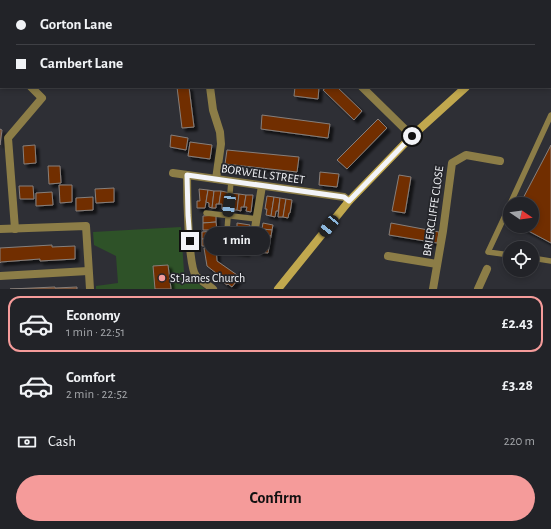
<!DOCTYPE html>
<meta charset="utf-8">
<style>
body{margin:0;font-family:"Alegreya Sans",sans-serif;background:#2e2f34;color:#f1f3f6;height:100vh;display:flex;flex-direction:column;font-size:15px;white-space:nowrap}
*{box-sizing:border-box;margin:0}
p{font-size:13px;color:#a2a4a8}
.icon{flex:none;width:22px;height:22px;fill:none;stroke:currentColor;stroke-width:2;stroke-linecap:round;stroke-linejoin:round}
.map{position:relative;height:289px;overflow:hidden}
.side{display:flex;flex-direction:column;background:#222328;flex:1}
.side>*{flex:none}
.banner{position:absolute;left:0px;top:0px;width:551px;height:88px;box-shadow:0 2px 6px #0003,0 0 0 1px #3f4045;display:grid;align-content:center;height:88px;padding:0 16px;background:#222328}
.needle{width:26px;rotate:103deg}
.tools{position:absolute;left:503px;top:197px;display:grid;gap:8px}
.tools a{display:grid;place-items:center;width:36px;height:36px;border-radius:50%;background:#222328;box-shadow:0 2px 6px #0003,0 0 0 1px #3f4045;font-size:20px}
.end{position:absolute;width:18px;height:18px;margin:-9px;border:5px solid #f3f4f8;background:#111;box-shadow:0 0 0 2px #111}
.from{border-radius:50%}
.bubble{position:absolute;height:28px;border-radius:14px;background:#222328;box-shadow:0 2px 6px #0003,0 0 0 1px #3f4045;font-size:13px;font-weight:700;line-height:28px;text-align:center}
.car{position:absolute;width:12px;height:24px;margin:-12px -6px;border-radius:5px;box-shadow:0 0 3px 1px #0007;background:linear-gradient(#222 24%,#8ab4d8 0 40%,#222 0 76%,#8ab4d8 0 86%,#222 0)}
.banner b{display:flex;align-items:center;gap:14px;height:38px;font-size:15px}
.banner b+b{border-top:1px solid #3f4045}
.banner i{width:10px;height:10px;background:#f1f3f6}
ul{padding:7px 0 0;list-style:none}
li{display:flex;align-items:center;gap:12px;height:56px;margin:0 8px 6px;padding:0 8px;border:2px solid transparent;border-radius:12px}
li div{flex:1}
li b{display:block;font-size:15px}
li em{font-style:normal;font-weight:700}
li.current{border-color:#f59b9a}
li>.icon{width:36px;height:36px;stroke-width:1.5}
.pay{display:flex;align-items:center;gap:10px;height:44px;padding:0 16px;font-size:15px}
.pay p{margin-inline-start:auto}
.button{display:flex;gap:8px;margin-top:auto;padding:8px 16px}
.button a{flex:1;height:46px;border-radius:24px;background:#f59b9a;color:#111;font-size:16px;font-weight:700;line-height:46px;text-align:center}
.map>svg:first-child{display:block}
</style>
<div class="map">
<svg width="551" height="289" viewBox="0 0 551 289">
<defs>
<filter id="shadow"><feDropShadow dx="3.5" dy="3.5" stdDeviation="1" flood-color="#0009"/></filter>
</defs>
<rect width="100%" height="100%" fill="#2e2f35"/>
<path fill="#2e5228" d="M181 227 184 272 205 289H96V286L118 283 116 256 94 245 93 232Z"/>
<g fill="#712e00" stroke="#867f7b" filter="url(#shadow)">
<path d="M0 0H15L16 1H1V13Z"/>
<path d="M551 24V60H550Z"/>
<path d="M177 87H189L194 127 182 128Z"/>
<path d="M295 87H319L318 99 294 96Z"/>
<path d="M327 87H337L362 111 354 120 323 90Z"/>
<path d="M262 115 330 124 328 138 261 129Z"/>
<path d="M378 119 387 128 347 169 337 160Z"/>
<path d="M0 129 2 130 0 145Z"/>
<path d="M171 135 188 138 186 150 170 147Z"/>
<path d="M190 142 212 145 210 159 188 156Z"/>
<path d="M35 145 36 163 24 164 23 146Z"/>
<path d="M551 145V243L519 226H532V204H520Z"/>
<path d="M227 150 299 157 297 172 225 164Z"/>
<path d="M48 166H60L61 183 49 184Z"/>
<path d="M320 172 339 174 337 187 319 185Z"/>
<path d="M399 175 411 177 405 213 392 211Z"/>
<path d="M59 185H72V202L60 203Z"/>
<path d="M19 186H33L34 199H20Z"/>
<path d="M114 188V202L96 203 95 189Z"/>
<path d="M199 189 208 190 205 208H197V201H200Z"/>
<path d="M208 190 214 191 212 208 209 207V203L206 202Z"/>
<path d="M214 191H221L219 204H216V208H212Z"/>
<path d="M221 191 230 193 229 205H226V210L222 209V204H219Z"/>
<path d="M52 192 53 205 36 206V193Z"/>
<path d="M230 193 239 194 237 210H233V206L229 205Z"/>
<path d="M239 194 246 195 244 207H241V211L237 210Z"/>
<path d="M246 195H253L251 212 246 211 247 207H244Z"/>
<path d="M267 196 274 197 271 216 266 215 267 209H265Z"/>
<path d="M93 197V210L76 211V198Z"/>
<path d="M274 197 280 198 278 211H276L275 217 271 216Z"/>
<path d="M280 198 286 199 283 217H278Z"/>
<path d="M286 199 292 200 290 213H289L288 218 283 217Z"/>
<path d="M216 215V222L203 223V216Z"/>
<path d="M216 222 217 230H203V223Z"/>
<path d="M237 223 250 225 249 230 237 229Z"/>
<path d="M263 223 273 225 272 230 262 229Z"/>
<path d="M391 223 439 232 437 243 389 235Z"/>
<path d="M237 229 249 230 248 236 236 234Z"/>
<path d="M262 229 272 230 271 236 261 234Z"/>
<path d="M214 231V234H220V238L202 239V232Z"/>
<path d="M236 234 248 236 247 242 235 240Z"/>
<path d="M261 234 271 236 270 241 260 239Z"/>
<path d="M220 238V243H214L215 246H202V239Z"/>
<path d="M260 239 270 241 268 253 258 252Z"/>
<path d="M235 240 247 242V247L234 246Z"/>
<path d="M52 245V247L75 246V259L40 261V259L1 262 0 263V248Z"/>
<path d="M234 246 247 247 246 253 233 251Z"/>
<path d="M216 247 217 261 240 277 232 287 228 284 227 285 219 279 220 278 216 274V273L207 266 204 248Z"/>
<path d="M168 265 171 289H155L153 266Z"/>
<path d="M55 287V288L77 287V289H10Z"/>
</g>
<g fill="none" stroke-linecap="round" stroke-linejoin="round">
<g stroke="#8c7d47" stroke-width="5.5">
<path d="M230 193 231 181"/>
<path d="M510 204 551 115"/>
<path d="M510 205 488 252 510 255"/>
<path d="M206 213 257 219"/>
<path d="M226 243 229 205"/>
<path d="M532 258 551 261"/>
</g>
<g stroke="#8c7d47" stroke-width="8">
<path d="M508 0 516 1"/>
<path d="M550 75 551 76"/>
<path d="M210 87 213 110 220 132 221 144 216 179"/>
<path d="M362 87 412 136"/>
<path d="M173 173 344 197 349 201"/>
<path d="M187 175C187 192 188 266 196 276 201 281 208 285 213 289"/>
<path d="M0 229 86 226 90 289"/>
<path d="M15 229 8 138 42 98 31 87"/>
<path d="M252 246 262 186"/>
<path d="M388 256 437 264"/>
<path d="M0 276 88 271"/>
<path d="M433 289 443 231 452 163 466 155 500 161"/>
<path d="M478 289 487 269"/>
</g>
<g stroke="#c1a84e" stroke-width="8">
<path d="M550 10 551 9"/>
<path d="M278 289 349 201 412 136 466 87"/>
</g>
</g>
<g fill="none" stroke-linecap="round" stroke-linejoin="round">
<path stroke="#f3f4f8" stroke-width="5" d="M190 241 188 215 187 175 344 197 349 201 412 136"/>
</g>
<circle fill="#f59b9a" stroke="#25262b" stroke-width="1.5" cx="162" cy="278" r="4"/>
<g text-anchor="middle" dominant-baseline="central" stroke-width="3.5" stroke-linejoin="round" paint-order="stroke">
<g font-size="12" fill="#f3f4f8" stroke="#25262b">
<text transform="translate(263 174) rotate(8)">BORWELL STREET</text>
<text transform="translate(433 211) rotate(-82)">BRIERCLIFFE CLOSE</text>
</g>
<g font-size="12" fill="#f3f4f8" stroke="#25262b" text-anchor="start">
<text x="170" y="278">St James Church</text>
</g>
</g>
</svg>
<div class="tools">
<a><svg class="needle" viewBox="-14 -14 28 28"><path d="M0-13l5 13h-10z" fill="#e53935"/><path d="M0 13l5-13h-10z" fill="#a2a4a8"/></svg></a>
<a><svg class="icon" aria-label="locate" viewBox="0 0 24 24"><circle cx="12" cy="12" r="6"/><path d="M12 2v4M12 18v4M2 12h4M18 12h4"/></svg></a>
</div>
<i class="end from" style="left:412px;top:136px"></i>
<i class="end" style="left:190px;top:241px"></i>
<div class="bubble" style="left:204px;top:227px;width:66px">1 min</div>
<i class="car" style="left:229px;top:205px;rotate:187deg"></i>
<i class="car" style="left:329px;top:226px;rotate:219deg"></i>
<div class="banner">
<b><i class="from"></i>Gorton Lane</b>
<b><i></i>Cambert Lane</b>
</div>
</div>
<section class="side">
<ul>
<li class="current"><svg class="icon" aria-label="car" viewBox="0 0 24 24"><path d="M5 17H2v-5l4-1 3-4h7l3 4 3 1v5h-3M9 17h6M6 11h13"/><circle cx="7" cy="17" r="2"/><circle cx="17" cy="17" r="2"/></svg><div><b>Economy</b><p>1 min · 22:51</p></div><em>£2.43</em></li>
<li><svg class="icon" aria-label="car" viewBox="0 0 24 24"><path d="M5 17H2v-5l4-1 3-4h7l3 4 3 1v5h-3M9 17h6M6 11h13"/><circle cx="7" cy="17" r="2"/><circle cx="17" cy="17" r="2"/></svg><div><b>Comfort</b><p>2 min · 22:52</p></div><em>£3.28</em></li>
</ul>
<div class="pay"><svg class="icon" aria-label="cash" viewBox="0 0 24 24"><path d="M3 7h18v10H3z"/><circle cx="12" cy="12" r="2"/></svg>Cash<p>220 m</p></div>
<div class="button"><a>Confirm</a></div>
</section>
